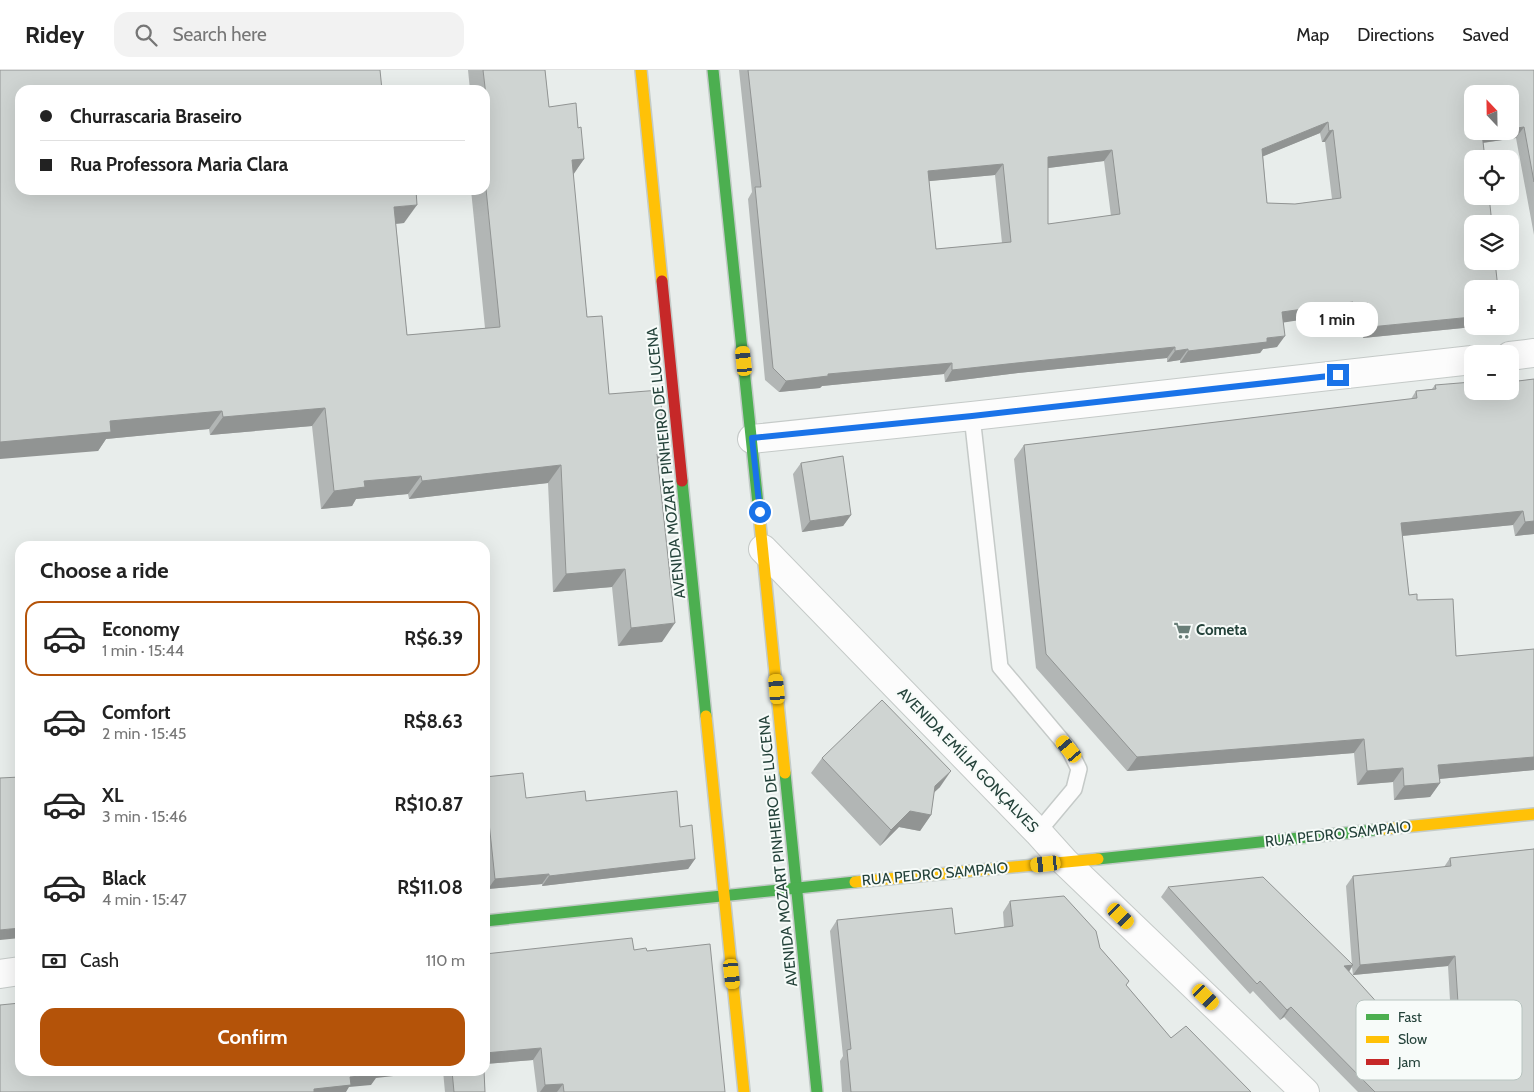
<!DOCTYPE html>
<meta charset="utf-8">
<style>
body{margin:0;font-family:Cabin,sans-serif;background:#f2f2f2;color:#222;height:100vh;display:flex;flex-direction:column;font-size:19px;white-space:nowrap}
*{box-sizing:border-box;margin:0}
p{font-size:16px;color:#767676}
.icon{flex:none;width:28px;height:28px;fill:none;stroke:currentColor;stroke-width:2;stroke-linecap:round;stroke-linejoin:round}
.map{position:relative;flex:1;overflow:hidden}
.panel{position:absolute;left:15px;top:471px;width:475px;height:535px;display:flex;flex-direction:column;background:#fff;border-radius:15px;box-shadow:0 5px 20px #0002}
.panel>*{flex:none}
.guide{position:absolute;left:15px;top:15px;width:475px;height:110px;border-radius:15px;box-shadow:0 5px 20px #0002;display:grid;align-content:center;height:110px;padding:0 25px;background:#fff}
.needle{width:32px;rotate:338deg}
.controls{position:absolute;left:1464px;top:15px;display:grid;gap:10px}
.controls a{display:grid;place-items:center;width:55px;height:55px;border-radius:10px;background:#fff;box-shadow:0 5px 20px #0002;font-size:25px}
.end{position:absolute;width:22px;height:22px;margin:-11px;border:6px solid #1a73e8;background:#fff;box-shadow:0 0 0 2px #fff}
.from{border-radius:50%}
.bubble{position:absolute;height:35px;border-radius:15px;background:#fff;box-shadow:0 5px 20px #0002;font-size:16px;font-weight:800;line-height:35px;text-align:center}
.car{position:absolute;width:15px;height:30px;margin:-15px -8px;border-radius:6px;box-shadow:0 0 4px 1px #0007;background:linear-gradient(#f5c518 24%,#345 0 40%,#f5c518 0 76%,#345 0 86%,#f5c518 0)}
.guide b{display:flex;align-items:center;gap:18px;height:48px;font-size:19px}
.guide b+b{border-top:1px solid #e0e0e0}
.guide i{width:12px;height:12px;background:#222}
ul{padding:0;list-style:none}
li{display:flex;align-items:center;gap:15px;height:75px;margin:0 10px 8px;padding:0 15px;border:2px solid transparent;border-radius:15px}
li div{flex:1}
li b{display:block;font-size:19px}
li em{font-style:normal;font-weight:800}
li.on{border-color:#b45309}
li>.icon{width:45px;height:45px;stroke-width:1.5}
h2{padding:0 25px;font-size:22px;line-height:60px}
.pay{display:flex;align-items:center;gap:12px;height:55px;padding:0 25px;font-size:19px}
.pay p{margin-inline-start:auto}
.button{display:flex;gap:10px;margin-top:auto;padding:10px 25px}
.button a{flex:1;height:58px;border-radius:15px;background:#b45309;color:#fff;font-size:20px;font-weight:800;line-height:58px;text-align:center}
header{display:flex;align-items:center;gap:30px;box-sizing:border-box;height:70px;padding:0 25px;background:#fff;border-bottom:1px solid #e0e0e0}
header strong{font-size:24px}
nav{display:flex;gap:28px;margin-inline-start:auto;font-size:18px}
.search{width:350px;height:45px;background:#f2f2f2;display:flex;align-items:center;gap:12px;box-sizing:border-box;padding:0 18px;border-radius:15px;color:#767676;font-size:19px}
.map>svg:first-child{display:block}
</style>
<header>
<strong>Ridey</strong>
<div class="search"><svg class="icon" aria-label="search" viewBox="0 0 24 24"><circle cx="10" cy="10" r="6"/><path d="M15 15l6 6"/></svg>Search here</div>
<nav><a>Map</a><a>Directions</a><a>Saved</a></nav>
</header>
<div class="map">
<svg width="1534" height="1022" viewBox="0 0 1534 1022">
<rect width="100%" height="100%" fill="#e8edeb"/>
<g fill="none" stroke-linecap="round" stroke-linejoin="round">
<defs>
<path id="lane" d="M972 346 1000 597 1069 679 1079 699 1074 719 1038 762"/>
<g id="street">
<path d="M1510 286 1534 283"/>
<path d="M752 369 972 346 1472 290"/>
<path d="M763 479 1038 762 1065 792 1305 1022"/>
<path d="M0 904 20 901"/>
</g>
<g id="fast">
<path d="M713 0 758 434"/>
<path d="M682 411 706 646"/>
<path d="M785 703 817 1022"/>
<path d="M1098 789 1384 759"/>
<path d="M485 851 855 812"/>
</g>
<g id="slow">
<path d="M641 0 662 211"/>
<path d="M758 434 785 703"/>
<path d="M706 646 744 1022"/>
<path d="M1384 759 1534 744"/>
<path d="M855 812 1098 789"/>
</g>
<path id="jam" d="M662 211 682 411"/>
</defs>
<use href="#lane" stroke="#c5cac8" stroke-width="18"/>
<use href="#street" stroke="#c5cac8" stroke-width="30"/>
<use href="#fast" stroke="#c3cbc8" stroke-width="14"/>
<use href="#slow" stroke="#c3cbc8" stroke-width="14"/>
<use href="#jam" stroke="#c3cbc8" stroke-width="14"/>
<use href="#lane" stroke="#fcfcfc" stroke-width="15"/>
<use href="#street" stroke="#fcfcfc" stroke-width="28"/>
<use href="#fast" stroke="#4caf50" stroke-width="11"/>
<use href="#slow" stroke="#ffc107" stroke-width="11"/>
<use href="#jam" stroke="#c62828" stroke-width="11"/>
</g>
<g fill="#b2b6b5" fill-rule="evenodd">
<path d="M468 0H545L549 37 578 58 584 89 573 104 587 247 609 324 665 383 658 393 662 572 618 576 612 517 553 522 548 413 409 429 408 424 356 429 352 436 321 439 312 356 210 365 209 359 106 369 98 381 20 20 404 153 396 154 407 265 485 258 471 120H485V20H470Z"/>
<path d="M739 0H1534V165L1516 68 1483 73 1472 256H1483L1363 268 1360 245 1346 247V243L1283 252 1277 277 1263 279 1260 283 1180 293V290L1167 292V288L1018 303 945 312 944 304 822 316 820 318 779 322 765 310 748 129 752 122ZM1320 63 1322 72H1325L1332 129 1295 134 1267 133 1263 86ZM1104 91 1111 146 1048 154V98ZM995 105 1002 173 936 179 929 111Z"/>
<path d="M1534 309V464L1515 466 1513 455 1402 466 1409 525 1417 530 1456 586 1534 579V700L1439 709 1440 713 1430 727 1394 730 1393 712 1357 715 1354 683 1127 701 1036 598 1014 389 1024 375 1411 329 1416 321 1432 319 1435 315 1510 312Z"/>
<path d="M801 393 851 445 843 456 802 462 793 404Z"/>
<path d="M822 688 940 717 934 722 931 745 920 761 899 757 880 776 811 703Z"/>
<path d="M485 707 526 728 586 731 680 757 695 789 688 799 542 816V814L488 819 485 793Z"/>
<path d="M1534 778V1022H1358L1284 947 1280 950 1253 921 1250 924 1161 827 1168 817 1352 895 1346 816 1353 806 1444 797 1450 788 1533 779ZM1448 896 1452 965 1411 970 1349 902 1352 897 1353 905Z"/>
<path d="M1010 831 1100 878 1129 911 1126 915 1171 968 1251 1022H842L840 991 843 986 830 861 837 850 955 864 1004 857 1003 842Z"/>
<path d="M634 880 725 1022H537L533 990 485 994V884Z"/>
<path d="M443 1001H484L485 1022H445Z"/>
</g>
<g fill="#919493">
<path d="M1328 52 1320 63 1254 90 1262 79Z"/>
<path d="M1524 57 1516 68 1474 74 1482 63 1495 61H1510V59Z"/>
<path d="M1333 60 1325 72H1322L1329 61Z"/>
<path d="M1112 80 1104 91 1040 99 1048 87Z"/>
<path d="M584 89 571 108 572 90Z"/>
<path d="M1003 94 995 105 920 112 928 101Z"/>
<path d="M417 135 404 153 381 155 394 137Z"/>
<path d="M1353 232 1346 243 1274 254 1282 242Z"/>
<path d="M1368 233 1360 245 1346 247 1354 235Z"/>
<path d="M1472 247V256H1483L1363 268 1370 257Z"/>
<path d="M1285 266 1277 277 1263 279 1260 283 1180 293 1188 281 1267 268Z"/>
<path d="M1175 277 1167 288 1018 303 945 312 952 300 1026 292Z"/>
<path d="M1188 279 1180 290 1167 292 1175 281Z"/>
<path d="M952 293 944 304 822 316 820 318 779 322 786 311 828 304Z"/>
<path d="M325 338 312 356 210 365 223 347Z"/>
<path d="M222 341 209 359 106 369 98 381 0 389V372L110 351Z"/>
<path d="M665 383 652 402 657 384Z"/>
<path d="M561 395 548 413 409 429 422 411Z"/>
<path d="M421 406 408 424 356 429 352 436 321 439 334 421 364 411Z"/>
<path d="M1523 441 1513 455 1391 467 1401 453Z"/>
<path d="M851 445 843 456 802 462 810 451Z"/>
<path d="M1534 451V464L1515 466 1525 452Z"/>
<path d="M625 499 612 517 553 522 566 504Z"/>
<path d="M675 553 662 572 618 576 631 558Z"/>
<path d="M1364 669 1354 683 1127 701 1137 687Z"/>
<path d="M1534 687V700L1428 710 1438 695Z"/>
<path d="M1403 698 1393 712 1357 715 1367 701Z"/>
<path d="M951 701 940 717 924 732 935 716Z"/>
<path d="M1440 713 1430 727 1394 730 1404 716Z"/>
<path d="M910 741 931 745 920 761 899 757 880 776 891 760Z"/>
<path d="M695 789 688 799 542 816 549 806Z"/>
<path d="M549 804 542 814 488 819 495 809Z"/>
<path d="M20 858V868L0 870V860Z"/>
<path d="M1455 886 1448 896 1353 905 1360 895Z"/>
<path d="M1353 895 1346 906 1344 896Z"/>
<path d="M1291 937 1284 947 1280 950 1287 940Z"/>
<path d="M541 978 533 990 485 994V983Z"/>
<path d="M376 1001H437L376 1008 371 1015 349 1017 346 1022H312L314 1019 350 1007Z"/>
<path d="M563 1014 557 1022H540L545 1015Z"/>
</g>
<g fill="#cfd4d2" stroke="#919493" fill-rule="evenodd">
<path d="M0 0H380L382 20H20V120H416L417 135 394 137 407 265 500 257 485 109V35L487 34 483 0H545L549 37 576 33 578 58 581 57 584 89 572 90 587 247 602 246 609 324 660 320 665 383 657 384 675 553 631 558 625 499 566 504 561 395 422 411 421 406 364 411 365 417 334 421 325 338 223 347 222 341 110 351 111 362 0 372Z"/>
<path d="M748 0H1534V112L1524 57 1510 59V24H1472V61H1495L1482 63 1485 89H1472V126H1489L1492 154H1472V191H1495L1498 219H1472V247L1370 257 1368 233 1354 235 1353 232 1282 242 1285 266 1267 268V272L1188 281V279L1175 281V277L1026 292 952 300V293L828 304V306L786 311 773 298 755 117H761ZM1328 52 1329 61 1333 60 1341 128 1295 134 1267 133 1262 79ZM1112 80 1120 144 1048 154V87ZM1003 94 1011 172 936 179 928 101Z"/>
<path d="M1534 309V451L1525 452 1523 441 1401 453 1409 525 1417 524V530L1453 529 1456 586 1534 579V687L1438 695 1440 713 1404 716 1403 698 1367 701 1364 669 1137 687 1046 584 1024 375 1417 328 1416 321 1436 319 1435 315 1472 312V321H1510V310V312Z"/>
<path d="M843 386 851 445 810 451 801 393Z"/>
<path d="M882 630 951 701 935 716 931 745 910 741 891 760 822 688Z"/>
<path d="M523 703 526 728 585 721 586 731 677 721 680 757 692 755 695 789 549 806V804L495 809 485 715V707Z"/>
<path d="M20 707V858L0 860V708Z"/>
<path d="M1534 779V1022H1375L1291 937 1287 940 1260 911 1257 914 1168 817 1263 807 1353 895 1344 896 1411 970 1460 964 1455 886 1360 895 1353 806 1451 796 1450 788Z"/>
<path d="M1064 826 1096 861 1100 878 1129 911 1126 915 1171 968 1186 956 1251 1022H851L847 980 851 979 837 850 952 838 955 864 1013 856 1010 831Z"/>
<path d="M632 868 634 880 646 878 647 881 710 874 725 1022H564L563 1014 545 1015 541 978 485 983V884Z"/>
<path d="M20 933V1001H379V1004L350 1007 351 1015 314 1019V1022H0V935Z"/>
<path d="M452 1001H484L485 1022H454Z"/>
</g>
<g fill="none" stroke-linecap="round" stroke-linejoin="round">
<path stroke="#1a73e8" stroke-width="6" d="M760 442 752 368 972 346 1338 305"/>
</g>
<defs>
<symbol id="supermarket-bare" viewBox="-9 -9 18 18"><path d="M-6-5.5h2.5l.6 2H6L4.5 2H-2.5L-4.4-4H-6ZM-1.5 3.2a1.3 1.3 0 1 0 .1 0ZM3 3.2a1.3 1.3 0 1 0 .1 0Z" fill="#697e78" stroke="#f7fbf9" stroke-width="2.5" paint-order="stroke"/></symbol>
</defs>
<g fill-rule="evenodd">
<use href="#supermarket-bare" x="1170" y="548" width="25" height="25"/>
</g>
<g text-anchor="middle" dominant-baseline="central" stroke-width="4" stroke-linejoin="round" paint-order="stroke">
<g font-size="15" fill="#24423a" stroke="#f7fbf9">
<text transform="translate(666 393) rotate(-96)">AVENIDA MOZART PINHEIRO DE LUCENA</text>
<text transform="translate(968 690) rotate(46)">AVENIDA EMÍLIA GONÇALVES</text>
<text transform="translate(1338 764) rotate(-6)">RUA PEDRO SAMPAIO</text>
<text transform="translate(778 781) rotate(-96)">AVENIDA MOZART PINHEIRO DE LUCENA</text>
<text transform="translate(935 804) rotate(-5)">RUA PEDRO SAMPAIO</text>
</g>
<g font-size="15" font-weight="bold" fill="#24423a" stroke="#f7fbf9" text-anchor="start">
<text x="1196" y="560">Cometa</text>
</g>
</g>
<rect x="1356" y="930" width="166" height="80" rx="8" fill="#f7fbf9" stroke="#b8c4c0" stroke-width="1"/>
<rect x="1366" y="944" width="23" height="6" fill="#4caf50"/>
<rect x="1366" y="966" width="23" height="7" fill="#ffc107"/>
<rect x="1366" y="989" width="23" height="6" fill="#c62828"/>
<g font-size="14" fill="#24423a">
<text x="1398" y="952">Fast</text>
<text x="1398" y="974">Slow</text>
<text x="1398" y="997">Jam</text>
</g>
</svg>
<div class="controls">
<a><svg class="needle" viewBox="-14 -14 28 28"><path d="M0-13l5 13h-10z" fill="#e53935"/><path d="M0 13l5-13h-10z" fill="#767676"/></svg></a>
<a><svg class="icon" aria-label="locate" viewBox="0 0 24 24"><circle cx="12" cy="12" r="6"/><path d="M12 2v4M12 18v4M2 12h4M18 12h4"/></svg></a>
<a><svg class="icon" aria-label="layers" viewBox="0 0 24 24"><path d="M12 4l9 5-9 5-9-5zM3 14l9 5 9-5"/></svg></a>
<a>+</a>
<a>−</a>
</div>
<i class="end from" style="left:760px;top:442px"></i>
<i class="end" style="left:1338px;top:305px"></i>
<div class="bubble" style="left:1296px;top:232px;width:82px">1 min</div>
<i class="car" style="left:744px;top:291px;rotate:354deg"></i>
<i class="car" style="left:777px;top:619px;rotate:355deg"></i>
<i class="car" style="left:1069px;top:679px;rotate:320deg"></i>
<i class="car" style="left:1046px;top:794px;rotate:264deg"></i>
<i class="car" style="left:1121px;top:846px;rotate:134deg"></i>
<i class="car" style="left:732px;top:904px;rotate:174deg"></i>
<i class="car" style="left:1206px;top:927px;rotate:134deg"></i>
<div class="guide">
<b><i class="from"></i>Churrascaria Braseiro</b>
<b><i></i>Rua Professora Maria Clara</b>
</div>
<section class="panel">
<h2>Choose a ride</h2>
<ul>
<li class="on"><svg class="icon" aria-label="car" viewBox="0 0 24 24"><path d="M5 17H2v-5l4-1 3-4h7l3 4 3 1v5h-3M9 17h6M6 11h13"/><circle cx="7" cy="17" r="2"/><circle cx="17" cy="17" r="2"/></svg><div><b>Economy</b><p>1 min · 15:44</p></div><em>R$6.39</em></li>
<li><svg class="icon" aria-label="car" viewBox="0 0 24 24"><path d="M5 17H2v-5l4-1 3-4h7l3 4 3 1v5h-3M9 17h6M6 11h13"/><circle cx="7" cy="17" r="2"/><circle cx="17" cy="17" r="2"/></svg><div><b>Comfort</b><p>2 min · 15:45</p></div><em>R$8.63</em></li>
<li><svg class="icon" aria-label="car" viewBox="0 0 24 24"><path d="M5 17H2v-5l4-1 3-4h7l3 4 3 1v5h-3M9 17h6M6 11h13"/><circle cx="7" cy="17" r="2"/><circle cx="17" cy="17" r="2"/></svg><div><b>XL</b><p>3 min · 15:46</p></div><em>R$10.87</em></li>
<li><svg class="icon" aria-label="car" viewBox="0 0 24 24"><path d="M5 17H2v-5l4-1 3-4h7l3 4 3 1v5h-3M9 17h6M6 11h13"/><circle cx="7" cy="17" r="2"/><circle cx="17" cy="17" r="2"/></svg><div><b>Black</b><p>4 min · 15:47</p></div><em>R$11.08</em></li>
</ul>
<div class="pay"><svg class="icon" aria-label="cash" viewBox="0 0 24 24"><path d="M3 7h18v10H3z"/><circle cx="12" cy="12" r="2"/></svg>Cash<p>110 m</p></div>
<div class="button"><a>Confirm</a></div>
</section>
</div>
